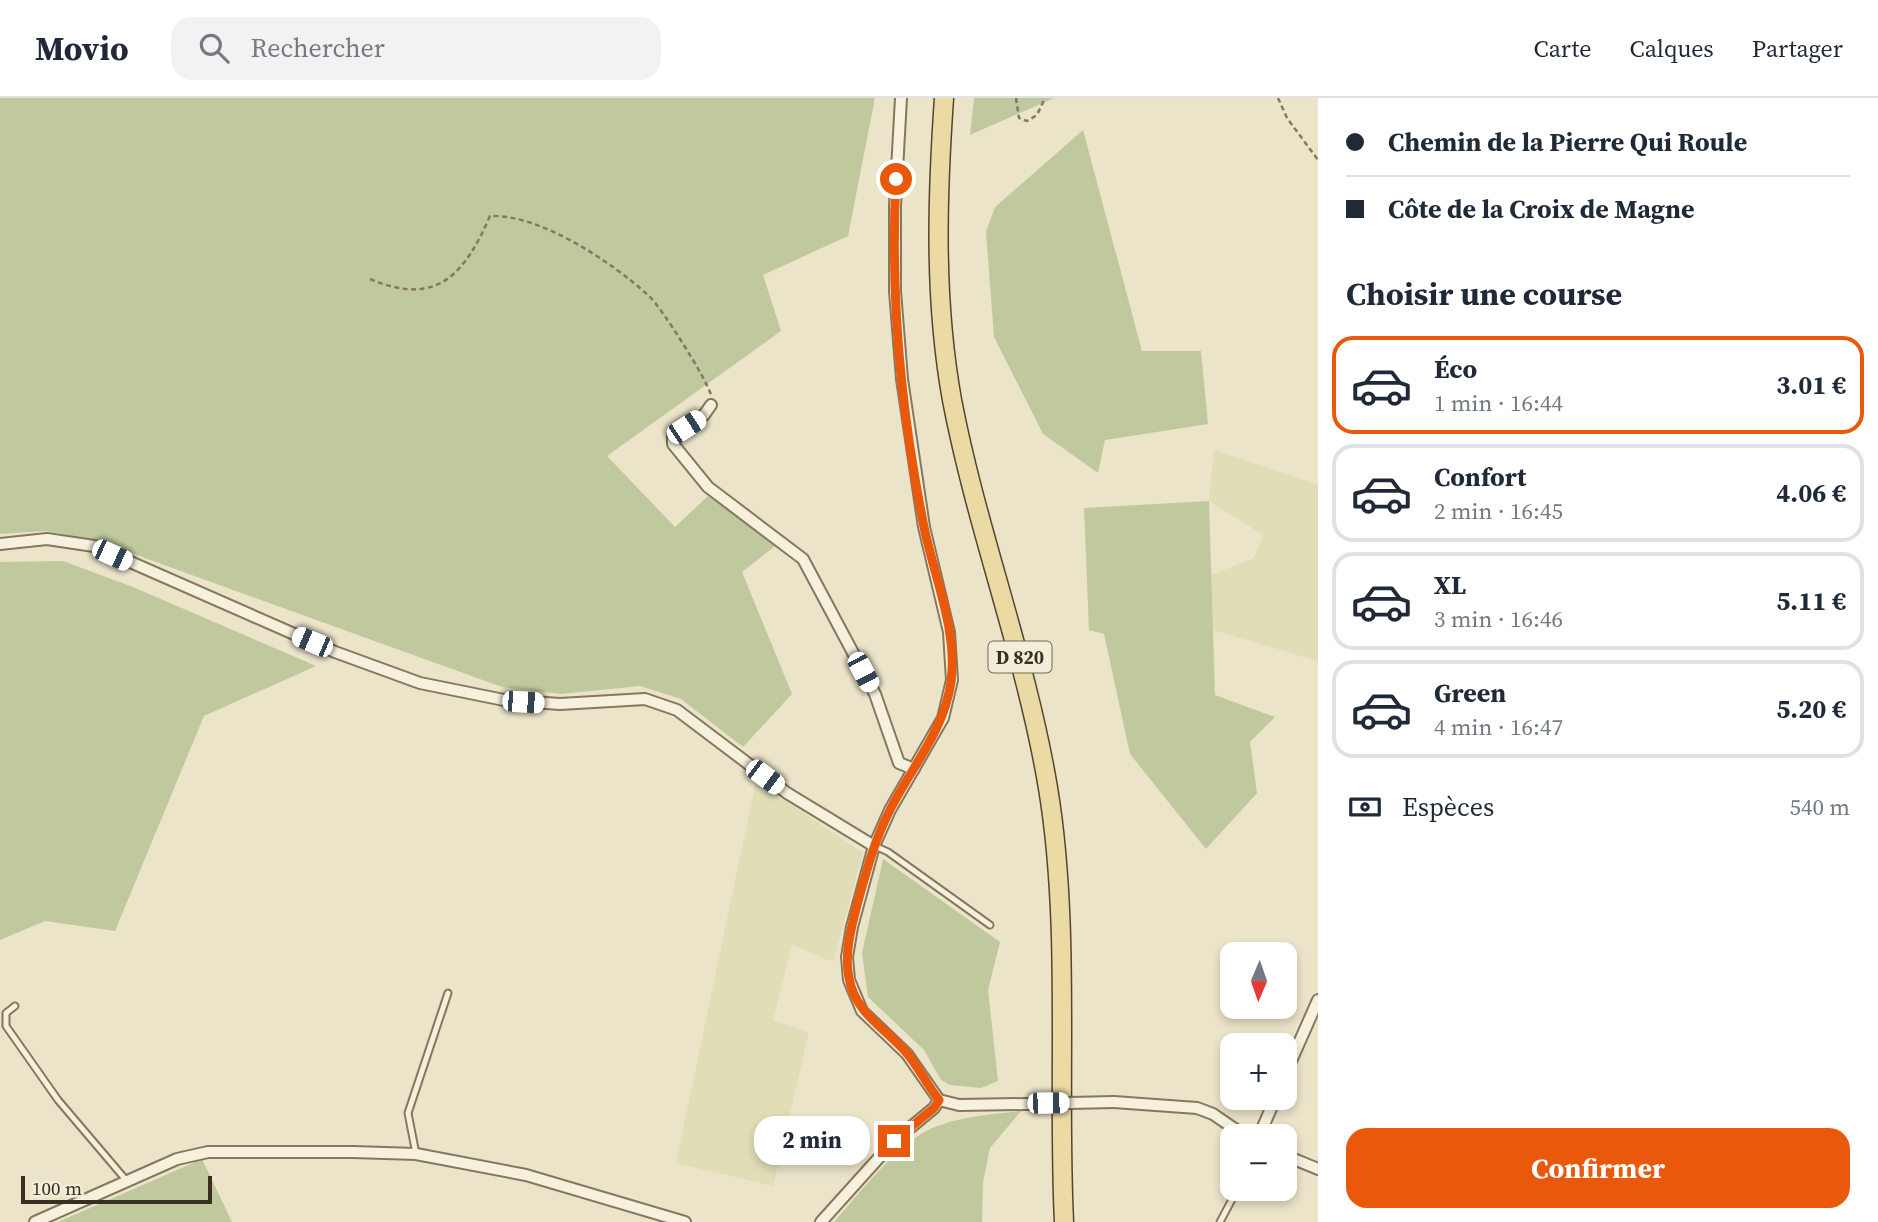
<!DOCTYPE html>
<html lang="fr">
<meta charset="utf-8">
<style>
body{margin:0;font-family:"Source Serif 4",serif;background:#f2f2f3;color:#1f2937;height:100vh;display:flex;flex-direction:column;font-size:26px;white-space:nowrap}
*{box-sizing:border-box;margin:0}
p{font-size:23px;color:#747a83}
.icon{flex:none;width:38px;height:38px;fill:none;stroke:currentColor;stroke-width:2;stroke-linecap:round;stroke-linejoin:round}
.map{position:relative;flex:1;overflow:hidden}
.side{display:flex;flex-direction:column;background:#fff;width:560px}
.side>*{flex:none}
.hud{display:grid;align-content:center;height:154px;padding:0 28px;background:#fff}
.needle{width:46px;rotate:182deg}
.fabs{position:absolute;left:1220px;top:844px;display:grid;gap:14px}
.fabs a{display:grid;place-items:center;width:77px;height:77px;border-radius:14px;background:#fff;box-shadow:0 4px 10px #0003;font-size:35px}
.scale{position:absolute;left:21px;bottom:18px;width:191px;box-sizing:border-box;padding-left:7px;border:4px solid #382e21;border-top:0;font-size:19px;line-height:24px;white-space:nowrap;color:#382e21;-webkit-text-stroke:5px #f3eed8;paint-order:stroke}
.end{position:absolute;width:32px;height:32px;margin:-16px;border:9px solid #ea580c;background:#fff;box-shadow:0 0 0 4px #fff}
.from{border-radius:50%}
.bubble{position:absolute;height:49px;border-radius:21px;background:#fff;box-shadow:0 4px 10px #0003;font-size:23px;font-weight:700;line-height:49px;text-align:center}
.car{position:absolute;width:21px;height:42px;margin:-21px -10px;border-radius:9px;box-shadow:0 0 5px 2px #0007;background:linear-gradient(#fff 24%,#345 0 40%,#fff 0 76%,#345 0 86%,#fff 0)}
.hud b{display:flex;align-items:center;gap:24px;height:66px;font-size:26px}
.hud b+b{border-top:2px solid #e0e1e3}
.hud i{width:18px;height:18px;background:#1f2937}
ul{padding:0;list-style:none}
li{display:flex;align-items:center;gap:21px;height:98px;margin:0 14px 10px;padding:0 14px;border:4px solid #e0e1e3;border-radius:21px}
li div{flex:1}
li b{display:block;font-size:26px}
li em{font-style:normal;font-weight:700}
li.selected{border-color:#ea580c}
li>.icon{width:63px;height:63px;stroke-width:1.5}
h2{padding:0 28px;font-size:32px;line-height:84px}
.pay{display:flex;align-items:center;gap:18px;height:77px;padding:0 28px;font-size:26px}
.pay p{margin-inline-start:auto}
.cta{display:flex;gap:14px;margin-top:auto;padding:14px 28px}
.cta a{flex:1;height:80px;border-radius:21px;background:#ea580c;color:#fff;font-size:28px;font-weight:700;line-height:80px;text-align:center}
header{display:flex;align-items:center;gap:42px;box-sizing:border-box;height:98px;padding:0 35px;background:#fff;border-bottom:2px solid #e0e1e3}
header strong{font-size:33px}
nav{display:flex;gap:38px;margin-inline-start:auto;font-size:24px}
.search{width:490px;height:63px;background:#f2f2f3;display:flex;align-items:center;gap:18px;box-sizing:border-box;padding:0 24px;border-radius:21px;color:#747a83;font-size:26px}
main{display:flex;flex:1;min-height:0}
.map>svg:first-child{display:block}
</style>
<header>
<strong>Movio</strong>
<div class="search"><svg class="icon" aria-label="search" viewBox="0 0 24 24"><circle cx="10" cy="10" r="6"/><path d="M15 15l6 6"/></svg>Rechercher</div>
<nav><a>Carte</a><a>Calques</a><a>Partager</a></nav>
</header>
<main>
<div class="map">
<svg width="1318" height="1124" viewBox="0 0 1318 1124">
<rect width="100%" height="100%" fill="#ebe4c9"/>
<g fill="#e0ddb7">
<path d="M1214 352 1318 387V563L1213 532 1211 477 1254 460 1263 437 1209 403Z"/>
<path d="M756 683 863 755 833 864 792 847 773 923 809 934 773 1088 676 1065Z"/>
</g>
<g fill="#c0c99d">
<path d="M0 0H875L848 138 763 177 781 233 607 358 675 429 708 398 779 445 742 474 792 596 743 649 681 601 640 588 561 596 502 589 95 442 46 433 0 436Z"/>
<path d="M974 0H1054L970 37Z"/>
<path d="M1083 32 1142 253H1201L1208 326 1105 342 1098 375 1043 336 994 239 986 134 995 109Z"/>
<path d="M1209 403 1215 597 1275 619 1250 644 1257 695 1206 751 1130 656 1104 536 1089 532 1084 410Z"/>
<path d="M63 463 133 489 316 568 204 618 115 833 45 823 0 842V464Z"/>
<path d="M883 761 1000 844 988 892 998 983 981 990 950 987 941 982 924 952 868 899 862 855Z"/>
<path d="M1021 1013 990 1050 983 1084 982 1124H834C857 1098 892 1053 921 1036 950 1019 988 1017 1021 1013Z"/>
<path d="M202 1061 232 1124H58Z"/>
</g>
<g fill="none" stroke-linecap="round" stroke-linejoin="round">
<defs>
<g id="lane">
<path d="M875 748 888 754 990 827"/>
<path d="M15 908 6 915V928L58 1002 126 1082"/>
<path d="M416 1056 408 1015 448 895"/>
<path d="M1220 1124 1238 1090"/>
</g>
<g id="street">
<path d="M901 0 895 108V193L902 281 924 429 949 534 952 582 943 620 890 712 874 748 852 829 847 859 849 882 862 913 907 956 939 1002 959 1007 1026 1006"/>
<path d="M711 307 704 317 673 337V346L708 389 803 461 875 596 899 665 914 671"/>
<path d="M0 446 47 441 94 448 335 554 420 585 504 602 560 606 645 601 677 612 787 695 874 748"/>
<path d="M1284 979 1318 902"/>
<path d="M1114 1004 1197 1010 1213 1016 1245 1038"/>
<path d="M1259 1038 1276 999"/>
<path d="M1284 1057 1318 1071"/>
<path d="M35 1124 177 1061 208 1054H353L416 1056 526 1077 685 1124"/>
<path d="M821 1124 894 1043 934 1010 939 1002"/>
</g>
<path id="primary" d="M944 0C937 101 934 202 952 302 977 433 1026 558 1048 690 1071 828 1057 983 1064 1124"/>
</defs>
<use href="#lane" stroke="#86775f" stroke-width="9"/>
<use href="#street" stroke="#86775f" stroke-width="14"/>
<use href="#primary" stroke="#544532" stroke-width="21"/>
<g stroke="#86775f" stroke-width="2.5" stroke-dasharray="5 3.5" stroke-linecap="butt">
<path d="M1016 0 1019 20 1027 23 1037 17 1045 0"/>
<path d="M1278 0 1287 20 1318 62"/>
<path d="M370 181C438 210 465 175 490 118 540 116 612 164 649 198 662 210 706 280 711 297"/>
</g>
<use href="#lane" stroke="#f6f1dc" stroke-width="5"/>
<use href="#street" stroke="#f6f1dc" stroke-width="10"/>
<use href="#primary" stroke="#ebdaa4" stroke-width="18"/>
<defs>
<path id="street-bridge" d="M1026 1006 1114 1004"/>
</defs>
<use href="#street-bridge" stroke="#86775f" stroke-width="14" stroke-linecap="butt"/>
<use href="#street-bridge" stroke="#f6f1dc" stroke-width="10"/>
</g>
<g fill="none" stroke-linecap="round" stroke-linejoin="round">
<path stroke="#ea580c" stroke-width="9" d="M894 1043 934 1010 939 1002C927 987 918 968 906 954 885 930 855 915 849 880 844 857 851 830 857 807 866 775 874 743 890 712 911 670 944 633 951 584 958 533 934 478 924 429 901 315 890 196 896 81"/>
</g>
<g text-anchor="middle" dominant-baseline="central" stroke-width="6" stroke-linejoin="round" paint-order="stroke">
<rect fill="#f3eed8" stroke="#706858" stroke-width="2" x="988.5" y="543.5" width="63" height="31" rx="5"/>
<g font-size="19" font-weight="bold" fill="#382e21">
<text x="1020" y="559">D 820</text>
</g>
</g>
</svg>
<div class="fabs">
<a><svg class="needle" viewBox="-14 -14 28 28"><path d="M0-13l5 13h-10z" fill="#e53935"/><path d="M0 13l5-13h-10z" fill="#747a83"/></svg></a>
<a>+</a>
<a>−</a>
</div>
<div class="scale">100 m</div>
<i class="end from" style="left:896px;top:81px"></i>
<i class="end" style="left:894px;top:1043px"></i>
<div class="bubble" style="left:754px;top:1018px;width:116px">2 min</div>
<i class="car" style="left:686px;top:329px;rotate:57deg"></i>
<i class="car" style="left:112px;top:457px;rotate:115deg"></i>
<i class="car" style="left:312px;top:544px;rotate:293deg"></i>
<i class="car" style="left:863px;top:574px;rotate:152deg"></i>
<i class="car" style="left:523px;top:604px;rotate:94deg"></i>
<i class="car" style="left:765px;top:679px;rotate:127deg"></i>
<i class="car" style="left:1048px;top:1005px;rotate:89deg"></i>
</div>
<section class="side">
<div class="hud">
<b><i class="from"></i>Chemin de la Pierre Qui Roule</b>
<b><i></i>Côte de la Croix de Magne</b>
</div>
<h2>Choisir une course</h2>
<ul>
<li class="selected"><svg class="icon" aria-label="car" viewBox="0 0 24 24"><path d="M5 17H2v-5l4-1 3-4h7l3 4 3 1v5h-3M9 17h6M6 11h13"/><circle cx="7" cy="17" r="2"/><circle cx="17" cy="17" r="2"/></svg><div><b>Éco</b><p>1 min · 16:44</p></div><em>3.01 €</em></li>
<li><svg class="icon" aria-label="car" viewBox="0 0 24 24"><path d="M5 17H2v-5l4-1 3-4h7l3 4 3 1v5h-3M9 17h6M6 11h13"/><circle cx="7" cy="17" r="2"/><circle cx="17" cy="17" r="2"/></svg><div><b>Confort</b><p>2 min · 16:45</p></div><em>4.06 €</em></li>
<li><svg class="icon" aria-label="car" viewBox="0 0 24 24"><path d="M5 17H2v-5l4-1 3-4h7l3 4 3 1v5h-3M9 17h6M6 11h13"/><circle cx="7" cy="17" r="2"/><circle cx="17" cy="17" r="2"/></svg><div><b>XL</b><p>3 min · 16:46</p></div><em>5.11 €</em></li>
<li><svg class="icon" aria-label="car" viewBox="0 0 24 24"><path d="M5 17H2v-5l4-1 3-4h7l3 4 3 1v5h-3M9 17h6M6 11h13"/><circle cx="7" cy="17" r="2"/><circle cx="17" cy="17" r="2"/></svg><div><b>Green</b><p>4 min · 16:47</p></div><em>5.20 €</em></li>
</ul>
<div class="pay"><svg class="icon" aria-label="cash" viewBox="0 0 24 24"><path d="M3 7h18v10H3z"/><circle cx="12" cy="12" r="2"/></svg>Espèces<p>540 m</p></div>
<div class="cta"><a>Confirmer</a></div>
</section>
</main>
